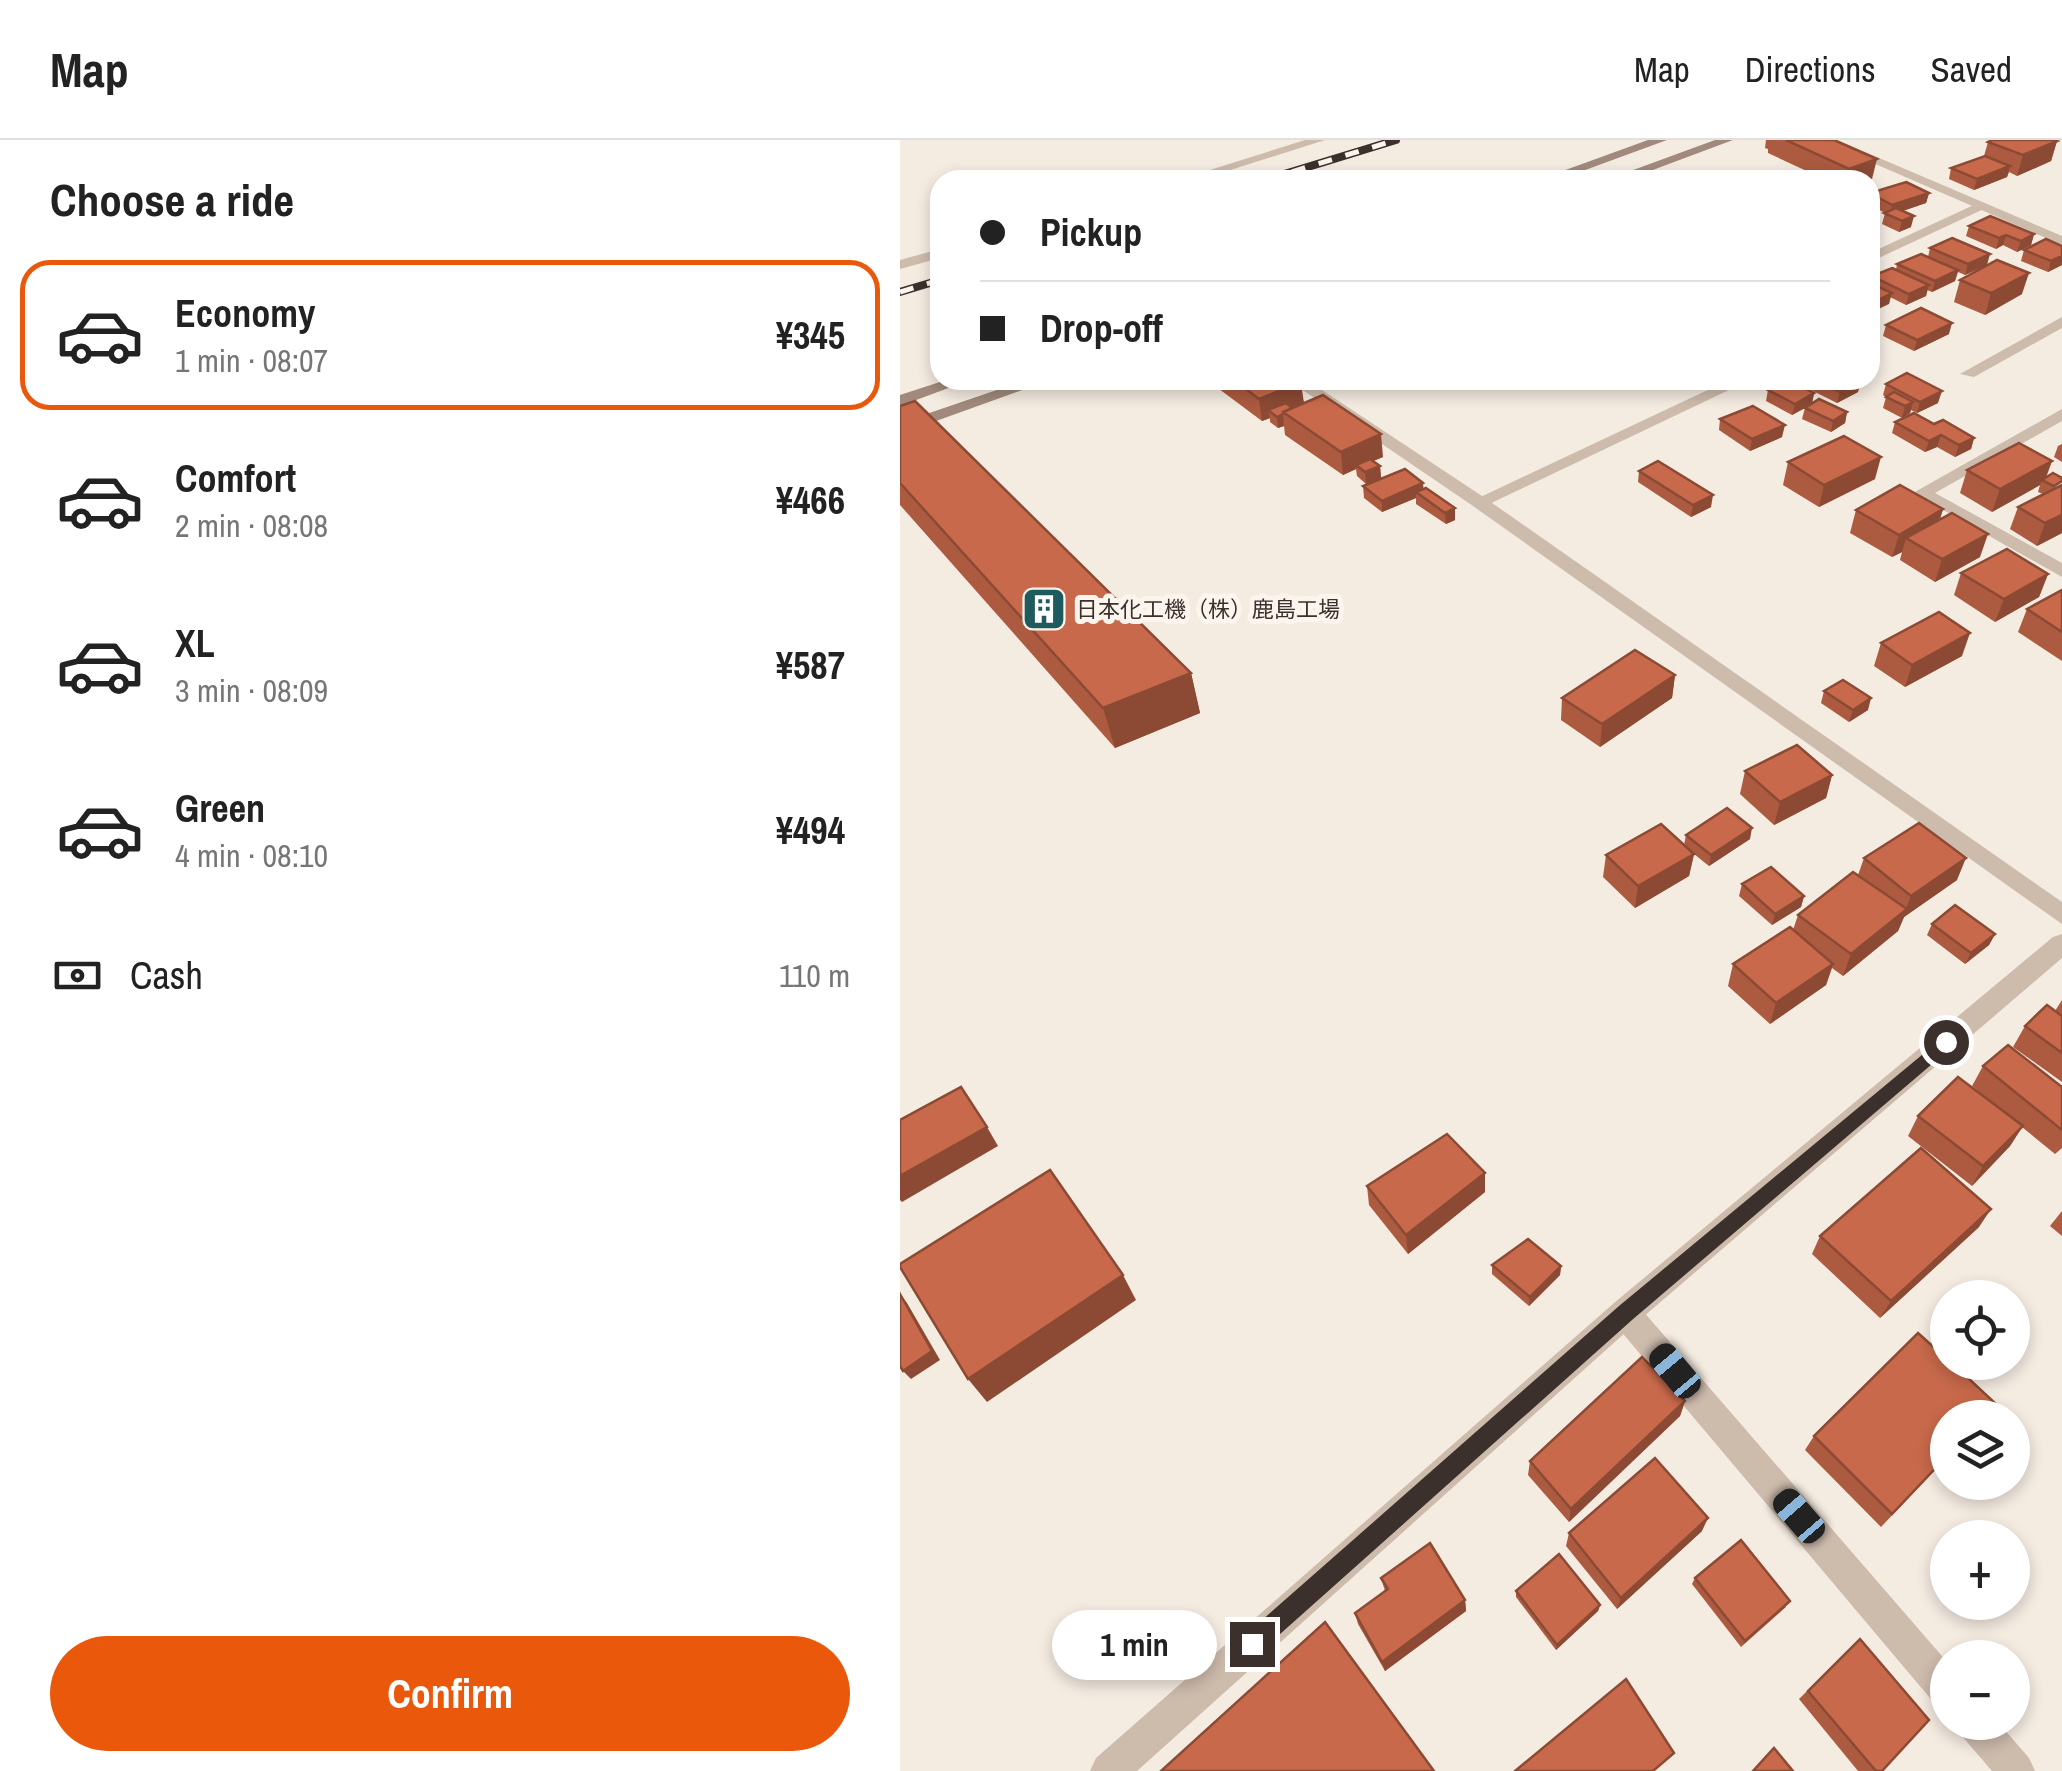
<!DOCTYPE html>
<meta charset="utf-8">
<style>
body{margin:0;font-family:"Archivo Narrow","Noto Sans JP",sans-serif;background:#f2f2f2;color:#222;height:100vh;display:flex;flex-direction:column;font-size:38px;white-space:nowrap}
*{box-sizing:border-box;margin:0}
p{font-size:32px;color:#767676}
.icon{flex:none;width:55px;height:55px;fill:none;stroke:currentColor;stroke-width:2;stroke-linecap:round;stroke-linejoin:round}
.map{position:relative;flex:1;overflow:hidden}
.sheet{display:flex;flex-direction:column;background:#fff;width:900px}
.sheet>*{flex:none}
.banner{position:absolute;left:30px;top:30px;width:950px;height:220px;border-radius:30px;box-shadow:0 5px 15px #0003;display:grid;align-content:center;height:220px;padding:0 50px;background:#fff}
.tools{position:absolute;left:1030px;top:1140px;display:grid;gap:20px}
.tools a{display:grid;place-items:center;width:100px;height:100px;border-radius:50%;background:#fff;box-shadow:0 5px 15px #0003;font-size:50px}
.end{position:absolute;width:45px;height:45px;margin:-22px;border:12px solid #3b302b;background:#fff;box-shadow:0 0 0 5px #fff}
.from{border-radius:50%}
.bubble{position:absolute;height:70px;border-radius:35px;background:#fff;box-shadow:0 5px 15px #0003;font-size:32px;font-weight:800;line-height:70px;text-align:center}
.car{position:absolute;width:30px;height:60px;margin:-30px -15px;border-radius:12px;box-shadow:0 0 8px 2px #0007;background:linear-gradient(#222 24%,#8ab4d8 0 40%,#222 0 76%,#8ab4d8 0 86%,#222 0)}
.banner b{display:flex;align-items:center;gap:35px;height:95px;font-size:38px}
.banner b+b{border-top:2px solid #e0e0e0}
.banner i{width:25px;height:25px;background:#222}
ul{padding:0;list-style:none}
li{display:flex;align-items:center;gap:30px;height:150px;margin:0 20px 15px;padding:0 30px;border:5px solid transparent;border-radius:30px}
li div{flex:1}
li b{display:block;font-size:38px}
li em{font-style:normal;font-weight:800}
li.on{border-color:#ea580c}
li>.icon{width:90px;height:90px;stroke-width:1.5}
h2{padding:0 50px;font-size:45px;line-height:120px}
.pay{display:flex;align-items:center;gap:25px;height:110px;padding:0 50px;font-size:38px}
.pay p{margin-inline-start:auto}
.cta{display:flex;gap:20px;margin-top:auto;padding:20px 50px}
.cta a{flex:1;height:115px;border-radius:60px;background:#ea580c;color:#fff;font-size:40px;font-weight:800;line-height:115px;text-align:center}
header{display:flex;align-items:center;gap:60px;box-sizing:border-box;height:140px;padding:0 50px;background:#fff;border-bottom:2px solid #e0e0e0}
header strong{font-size:48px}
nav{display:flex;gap:55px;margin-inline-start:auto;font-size:35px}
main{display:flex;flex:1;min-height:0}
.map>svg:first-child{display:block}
</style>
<header>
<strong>Map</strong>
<nav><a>Map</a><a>Directions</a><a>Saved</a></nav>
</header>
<main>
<section class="sheet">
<h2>Choose a ride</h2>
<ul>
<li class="on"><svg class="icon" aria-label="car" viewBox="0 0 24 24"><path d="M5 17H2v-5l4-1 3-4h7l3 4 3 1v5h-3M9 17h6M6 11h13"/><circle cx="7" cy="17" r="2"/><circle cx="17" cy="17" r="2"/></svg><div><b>Economy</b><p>1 min · 08:07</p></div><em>¥345</em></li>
<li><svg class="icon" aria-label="car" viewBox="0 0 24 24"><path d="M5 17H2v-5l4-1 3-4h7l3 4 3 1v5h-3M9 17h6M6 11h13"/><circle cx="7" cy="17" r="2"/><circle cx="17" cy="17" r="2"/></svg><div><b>Comfort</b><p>2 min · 08:08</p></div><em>¥466</em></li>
<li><svg class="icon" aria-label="car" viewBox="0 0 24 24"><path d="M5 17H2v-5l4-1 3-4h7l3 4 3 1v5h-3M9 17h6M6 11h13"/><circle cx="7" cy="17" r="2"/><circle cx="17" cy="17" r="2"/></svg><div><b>XL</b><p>3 min · 08:09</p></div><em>¥587</em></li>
<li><svg class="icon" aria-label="car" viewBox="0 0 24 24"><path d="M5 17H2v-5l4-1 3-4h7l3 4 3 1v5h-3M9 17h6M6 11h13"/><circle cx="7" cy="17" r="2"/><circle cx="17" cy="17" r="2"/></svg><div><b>Green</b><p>4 min · 08:10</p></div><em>¥494</em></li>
</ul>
<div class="pay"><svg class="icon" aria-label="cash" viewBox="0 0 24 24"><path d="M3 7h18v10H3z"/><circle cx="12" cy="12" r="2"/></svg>Cash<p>110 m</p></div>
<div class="cta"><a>Confirm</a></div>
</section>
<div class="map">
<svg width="1162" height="1631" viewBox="0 0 1162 1631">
<rect width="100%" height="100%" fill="#f4ebe1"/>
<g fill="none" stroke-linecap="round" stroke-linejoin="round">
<g fill="#cdbbac" fill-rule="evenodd">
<path d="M405 0H425L299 40H278Z"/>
<path d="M40 109V118L0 129V120Z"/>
</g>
<g fill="#cdbbac" fill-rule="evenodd">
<path d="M1076 64 1088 67 970 122V113Z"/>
<path d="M1162 177V188L1074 237 1060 234Z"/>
<path d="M829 240H850L585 366H573L570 362Z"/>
<path d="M1162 269V281L1035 353 1162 423V437L1013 353Z"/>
<path d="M725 1159 736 1163 1048 1523V1569L1035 1564 714 1183 710 1173 714 1163Z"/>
<path d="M1056 1582H1098L1129 1618 1135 1631H1092L1061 1595Z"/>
</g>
<g fill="#cdbbac" fill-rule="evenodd">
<path d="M920 0H937L1162 96V105Z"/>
<path d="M388 240H407L585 358 1162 762V784L573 366Z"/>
<path d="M1162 794V818L736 1183 237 1631H190L196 1618 714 1163 1153 797Z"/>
</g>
<g fill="#a18a7d" fill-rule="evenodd">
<path d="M748 0H767L658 40H638Z"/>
<path d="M815 0H833L726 40H706Z"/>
<path d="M46 240H70L0 266V255Z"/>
<path d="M126 240H150L0 294V283Z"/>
</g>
<defs>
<g id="rail">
<path d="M365 40 496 0"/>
<path d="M0 152 40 140"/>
</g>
</defs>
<use href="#rail" stroke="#3b302b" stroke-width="8"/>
<use href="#rail" stroke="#fbf5ee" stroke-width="5" stroke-dasharray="14" stroke-linecap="butt"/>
</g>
<g fill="#ac5a40">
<path d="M866 0H934L972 39 926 40 868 13V9L865 8Z"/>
<path d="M1157 1 1151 21 1117 36 1109 32 1107 37 1074 50 1049 39 1051 28 1084 16 1088 2Z"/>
<path d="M970 53H1029L1026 63 1003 71 1011 87 999 92 982 84 985 73 970 65Z"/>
<path d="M1069 86 1134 94 1131 105 1117 112 1103 105 1096 109 1066 96Z"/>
<path d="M1162 106V125L1148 132 1121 121 1124 110Z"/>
<path d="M1030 108 1087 125 1065 135 1058 132 1055 141 1032 152 1027 150 1026 156 1006 165 990 157 989 164 970 143 972 136 996 130 997 124 1028 117Z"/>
<path d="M1060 140 1122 154 1085 175 1054 162Z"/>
<path d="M986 185 1049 194 1014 211 983 196Z"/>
<path d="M307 240H399L404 263 483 317 473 321 480 326 481 338 466 344 457 336 456 329 443 335 385 295 384 286 378 288 370 282V278L362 281Z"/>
<path d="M450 240H481L462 248Z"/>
<path d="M913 240H959L958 252 937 263 911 250Z"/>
<path d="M986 244 1038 263 1017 273 1011 270 1010 273 1002 278 983 268 986 257 983 255Z"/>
<path d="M868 250 914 253 912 263 947 272 945 283 931 292 902 279 905 268 892 275 866 261Z"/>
<path d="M0 266 291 533 300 573 215 608 0 365Z"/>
<path d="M820 279 882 297 850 311 819 290Z"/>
<path d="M995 282 1034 284 1074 298 1071 309 1055 317 1037 307 1025 312 992 293Z"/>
<path d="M1162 304V322L1154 317 1158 306Z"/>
<path d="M1152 321 1146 338 1153 333 1162 393 1137 406 1110 389 1118 367 1143 354 1138 352 1140 345 1092 372 1060 353 1067 330Z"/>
<path d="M888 322 975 339 919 367 883 345Z"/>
<path d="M739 331 811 367 791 377 738 342Z"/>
<path d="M463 346 524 349 555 368V380L546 384 516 364V358L482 372 464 358Z"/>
<path d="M1043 369 1040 379 1080 417 1035 442 1000 420 1002 412 992 417 950 393 956 370Z"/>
<path d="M1061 433 1148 434 1139 457 1095 482 1054 455Z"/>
<path d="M1162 450V521L1118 492 1127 469Z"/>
<path d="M981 503 1062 516 1005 547 974 526Z"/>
<path d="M775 535 772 558 700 607 661 580 662 558Z"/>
<path d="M924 551 968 570 949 582 921 563Z"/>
<path d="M845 631 932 635 926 658 874 685 840 654Z"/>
<path d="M786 695 850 699 809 726 794 714 789 736 735 768 703 737 706 715 784 705Z"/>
<path d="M964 718 1057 740 1004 777 998 791 943 836 932 828 926 845 870 884 828 846 833 824 893 790 898 775 958 735Z"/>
<path d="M842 744 904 756 901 767 872 785 839 756Z"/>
<path d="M1032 784 1095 794 1089 805 1065 824 1027 795Z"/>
<path d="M1162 860V942L1113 907 1125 886 1155 871Z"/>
<path d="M1083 926 1162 947V1008L1155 1014 1122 987 1110 1006 1072 1046 1008 996 1018 976 1102 970 1072 946Z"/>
<path d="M585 1033V1052L508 1114 469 1065 467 1046Z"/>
<path d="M1162 1071V1096L1150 1086Z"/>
<path d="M1079 1087 980 1178 912 1114 920 1096Z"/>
<path d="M592 1125 661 1126 660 1135 629 1166 592 1134Z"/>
<path d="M785 1261 780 1276 669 1382 628 1335 630 1321Z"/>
<path d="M914 1296 1048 1316 981 1387 905 1310Z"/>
<path d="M802 1391 717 1469 666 1406 669 1393Z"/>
<path d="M481 1438 565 1460 566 1471 485 1531 458 1484 455 1473 485 1451Z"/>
<path d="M795 1438 886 1467 841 1507 792 1444Z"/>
<path d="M616 1451 700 1465 698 1471 656 1510 616 1457Z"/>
<path d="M960 1499 982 1631H958L899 1559Z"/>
</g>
<g fill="#8c4a34">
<path d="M1157 1 1151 21 1117 36 1123 15Z"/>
<path d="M977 19 972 39 947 40 949 29Z"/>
<path d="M1110 26 1107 37 1074 50 1077 39Z"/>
<path d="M1029 53 1026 63 990 75 992 65Z"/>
<path d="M1014 76 1011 87 999 92 1002 81Z"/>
<path d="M1134 94 1131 105 1117 112 1121 101Z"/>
<path d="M1106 95 1103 105 1096 109 1099 98Z"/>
<path d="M1090 114 1087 125 1065 135 1068 124Z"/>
<path d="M1162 116V125L1148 132 1151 121Z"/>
<path d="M1058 130 1055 141 1032 152 1035 141Z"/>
<path d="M1129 133 1122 154 1085 175 1091 153Z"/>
<path d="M1029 145 1026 156 1006 165 1009 154Z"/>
<path d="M992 153 989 164 970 173V164Z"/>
<path d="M1052 183 1049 194 1014 211 1017 200Z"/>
<path d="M461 240H481L462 248Z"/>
<path d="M961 241 958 252 937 263 940 252Z"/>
<path d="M401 242 404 264 376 276 368 270 370 278 362 281 359 259Z"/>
<path d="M1042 251 1038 263 1017 273 1020 262Z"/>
<path d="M914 253 912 264 892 275 895 264Z"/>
<path d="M1013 262 1010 273 1002 278 1005 266Z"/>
<path d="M947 272 945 283 931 292 933 281Z"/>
<path d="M383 274 384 286 378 288 377 277Z"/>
<path d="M885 285 882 297 850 311 852 299Z"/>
<path d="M481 294 483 317 459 327 456 325V329L443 335 441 312Z"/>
<path d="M1041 295 1037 307 1025 312 1029 301Z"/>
<path d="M1074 298 1071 309 1055 317 1059 305Z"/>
<path d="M981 317 975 339 919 367 924 345Z"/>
<path d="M1152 321 1144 341 1142 340 1140 345 1092 372 1100 349Z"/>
<path d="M480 326 481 338 466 344 465 332Z"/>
<path d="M523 343 524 355 516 352V358L482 372V361Z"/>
<path d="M813 355 811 367 791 377 793 365Z"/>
<path d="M555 368V380L546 384 545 373Z"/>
<path d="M1043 369 1036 392 1006 398 1002 412 992 417 999 395Z"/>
<path d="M1162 375V393L1137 406 1145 383Z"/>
<path d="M1088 394 1080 417 1035 442 1042 419Z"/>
<path d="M1148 434 1139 457 1095 482 1104 459Z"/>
<path d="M1070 493 1062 516 1005 547 1012 525Z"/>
<path d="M291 533 300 573 215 608 203 568Z"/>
<path d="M775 535 772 558 700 607 702 584Z"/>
<path d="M971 558 968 570 949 582 953 570Z"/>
<path d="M932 635 926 658 874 685 880 662Z"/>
<path d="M852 688 850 699 809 726 811 715Z"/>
<path d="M794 714 789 736 735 768 738 746Z"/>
<path d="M1066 718 1057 740 1004 777 998 791 943 836 951 814 1005 771 1011 756Z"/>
<path d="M904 756 901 767 872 785 875 774Z"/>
<path d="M1095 794 1089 805 1065 824 1071 813Z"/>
<path d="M933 824 926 845 870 884 876 863Z"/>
<path d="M1123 986 1110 1006 1072 1046 1083 1026Z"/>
<path d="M87 987 98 1006 2 1062 0 1060V1036Z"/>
<path d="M585 1033V1052L508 1114 506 1095Z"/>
<path d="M1091 1069 1079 1087 980 1178 991 1161Z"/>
<path d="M661 1126 660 1135 629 1166 630 1157Z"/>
<path d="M223 1135 236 1160 87 1262 68 1239Z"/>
<path d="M0 1154 7 1163 40 1220 11 1239 3 1231Z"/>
<path d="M785 1261 780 1276 669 1382 671 1369Z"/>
<path d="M808 1378 802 1391 717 1469 721 1458Z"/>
<path d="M565 1460 566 1471 485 1531 482 1522Z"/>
<path d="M700 1465 698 1471 656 1510 657 1505Z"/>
</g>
<g fill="#c8694b" stroke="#8c4a34" stroke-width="2.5">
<path d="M886 0H934L977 19 949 29Z"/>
<path d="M1092 0H1154L1157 1 1123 15 1088 2Z"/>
<path d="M1085 16 1110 26 1077 39 1051 28Z"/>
<path d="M767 34 780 40H749Z"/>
<path d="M1006 42 1029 53 992 65 970 53Z"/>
<path d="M996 68 1014 76 1002 81 984 73Z"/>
<path d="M1090 76 1134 94 1121 101 1106 95 1099 98 1069 86Z"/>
<path d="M1052 98 1090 114 1068 124 1030 108Z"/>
<path d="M1146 99 1162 106V116L1151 121 1124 110Z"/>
<path d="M1021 114 1058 130 1035 141 997 124Z"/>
<path d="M1097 120 1129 133 1091 153 1060 140Z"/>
<path d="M992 128 1029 145 1009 154 972 136Z"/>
<path d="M970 143 992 153 970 164Z"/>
<path d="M1021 168 1052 183 1017 200 986 185Z"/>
<path d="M1007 233 1042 251 1020 262 986 244Z"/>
<path d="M334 240H399L401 242 359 259Z"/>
<path d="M886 240H889L914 253 895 264 868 250Z"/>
<path d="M916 240H959L961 241 940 252Z"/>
<path d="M994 252 1013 262 1005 266 986 257Z"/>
<path d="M423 255 481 294 441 312 383 272Z"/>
<path d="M919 259 947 272 933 281 905 268Z"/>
<path d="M15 261 291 533 203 568 0 343V266Z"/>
<path d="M386 263 392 268 383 272V274L377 277 368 270Z"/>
<path d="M853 266 885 285 852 299 820 279Z"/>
<path d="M1014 273 1034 284 1043 280 1074 298 1059 305 1041 295 1029 301 995 282Z"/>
<path d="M944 296 981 317 924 345 888 322Z"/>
<path d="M1119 303 1152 321 1100 349 1067 330Z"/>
<path d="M470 319 480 326 465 332 456 325Z"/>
<path d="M758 321 813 355 793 365 739 331Z"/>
<path d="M505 329 523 343 482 361 463 346Z"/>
<path d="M1153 333 1162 338V341L1154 346 1142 340Z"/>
<path d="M1000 345 1043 369 999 395 956 370Z"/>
<path d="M1162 345V375L1145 383 1118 367Z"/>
<path d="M526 348 555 368 545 373 516 352Z"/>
<path d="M1052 373 1088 394 1042 419 1006 398Z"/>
<path d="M1107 409 1148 434 1104 459 1061 433Z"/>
<path d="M1162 450V492L1127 469Z"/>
<path d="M1039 472 1070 493 1012 525 981 503Z"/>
<path d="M735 510 775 535 702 584 662 558Z"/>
<path d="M943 540 971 558 953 570 924 551Z"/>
<path d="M897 605 932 635 880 662 845 631Z"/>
<path d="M827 668 852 688 811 715 786 695Z"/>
<path d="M1019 683 1066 718 1011 756 964 718Z"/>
<path d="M761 684 794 714 738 746 706 715Z"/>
<path d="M871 727 904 756 875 774 842 744Z"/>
<path d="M953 732 1007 769 951 814 898 775Z"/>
<path d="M1055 765 1095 794 1071 813 1032 784Z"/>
<path d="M890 787 933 824 876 863 833 824Z"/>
<path d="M1147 865 1162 876V913L1125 886Z"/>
<path d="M1108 905 1162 947V990L1083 926Z"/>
<path d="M1058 937 1123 986 1083 1026 1018 976Z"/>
<path d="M61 947 87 987 0 1036V980Z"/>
<path d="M547 994 585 1033 506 1095 467 1046Z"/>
<path d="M1021 1008 1091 1069 991 1161 920 1096Z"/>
<path d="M150 1030 223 1135 68 1239 0 1127V1124Z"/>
<path d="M628 1099 661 1126 630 1157 592 1125Z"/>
<path d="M0 1154 32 1211 3 1231 0 1226Z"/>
<path d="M1018 1193 1048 1220V1222H1051L1096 1264 1083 1278H1048V1315L992 1374 914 1296Z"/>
<path d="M742 1217 785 1261 671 1369 630 1321Z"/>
<path d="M755 1318 808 1378 721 1458 669 1393Z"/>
<path d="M841 1400 890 1461 845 1501 795 1438Z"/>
<path d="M530 1403 565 1460 482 1522 455 1473 488 1449 481 1438Z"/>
<path d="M659 1414 700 1465 657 1505 616 1451Z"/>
<path d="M425 1482 534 1631H261Z"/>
<path d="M960 1499 1029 1580 982 1631H976L908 1551Z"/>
<path d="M726 1539 774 1613 753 1631H615Z"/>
<path d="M874 1608 893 1631H853Z"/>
</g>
<path fill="#3b302b" d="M1046 895 1052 897V907L732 1180 360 1512 352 1515 344 1512 341 1504 344 1496 719 1166Z"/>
<defs>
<symbol id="building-square" viewBox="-11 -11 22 22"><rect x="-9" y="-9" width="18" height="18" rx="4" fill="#1f5a5e" stroke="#fbf5ee"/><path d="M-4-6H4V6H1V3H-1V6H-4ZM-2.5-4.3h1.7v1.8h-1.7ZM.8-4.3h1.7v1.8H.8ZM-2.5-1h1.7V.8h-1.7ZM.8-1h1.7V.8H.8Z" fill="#fff"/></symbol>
</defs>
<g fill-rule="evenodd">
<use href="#building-square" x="119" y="444" width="50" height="50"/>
</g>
<g text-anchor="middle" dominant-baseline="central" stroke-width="10" stroke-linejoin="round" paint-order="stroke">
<g font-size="22" fill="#3b302b" stroke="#fbf5ee" text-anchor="start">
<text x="176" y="469">日本化工機（株）鹿島工場</text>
</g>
</g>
</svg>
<div class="tools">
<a><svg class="icon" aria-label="locate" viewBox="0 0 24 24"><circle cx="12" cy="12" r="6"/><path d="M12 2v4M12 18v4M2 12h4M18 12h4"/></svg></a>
<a><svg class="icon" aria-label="layers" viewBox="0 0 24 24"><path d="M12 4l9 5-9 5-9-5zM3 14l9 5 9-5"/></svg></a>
<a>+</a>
<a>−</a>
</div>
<i class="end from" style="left:1046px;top:902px"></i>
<i class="end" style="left:352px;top:1504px"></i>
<div class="bubble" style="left:152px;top:1470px;width:165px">1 min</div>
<i class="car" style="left:775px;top:1231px;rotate:320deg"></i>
<i class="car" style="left:899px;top:1376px;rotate:319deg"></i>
<div class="banner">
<b><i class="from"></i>Pickup</b>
<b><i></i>Drop-off</b>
</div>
</div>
</main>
